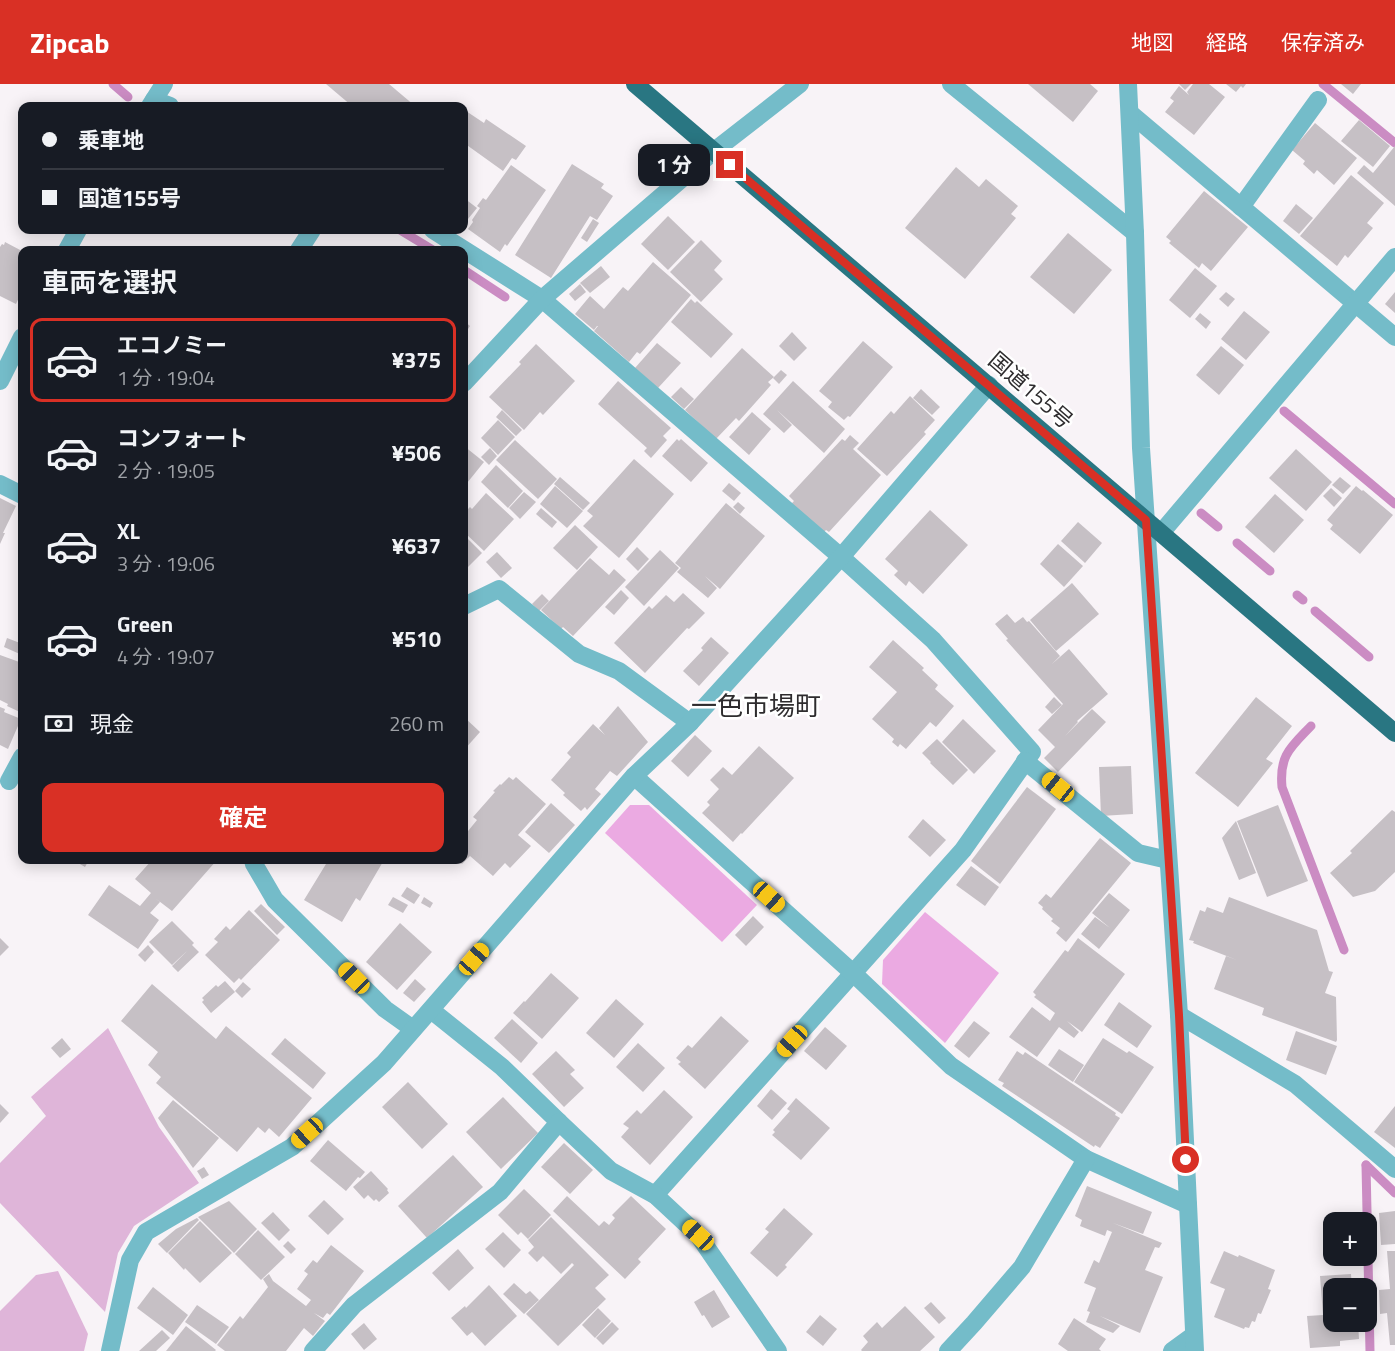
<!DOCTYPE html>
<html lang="ja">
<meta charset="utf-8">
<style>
body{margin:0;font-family:"Titillium Web","Noto Sans JP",sans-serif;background:#20242c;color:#f1f3f6;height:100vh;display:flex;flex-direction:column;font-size:22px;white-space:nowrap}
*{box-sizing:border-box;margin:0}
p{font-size:20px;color:#9ea1a6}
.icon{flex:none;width:33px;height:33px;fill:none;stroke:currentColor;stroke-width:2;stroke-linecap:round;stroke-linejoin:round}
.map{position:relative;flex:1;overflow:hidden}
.sheet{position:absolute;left:18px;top:162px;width:450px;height:618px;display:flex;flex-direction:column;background:#171b24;border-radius:12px;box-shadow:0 3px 15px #0003}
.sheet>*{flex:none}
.guide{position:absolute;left:18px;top:18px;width:450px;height:132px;border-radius:12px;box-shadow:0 3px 15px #0003;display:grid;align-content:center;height:132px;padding:0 24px;background:#171b24}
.tools{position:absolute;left:1323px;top:1128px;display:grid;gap:12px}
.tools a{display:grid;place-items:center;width:54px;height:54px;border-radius:12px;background:#171b24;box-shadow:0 3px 15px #0003;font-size:30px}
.end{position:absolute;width:27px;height:27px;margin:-14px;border:8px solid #d93025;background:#fff;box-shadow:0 0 0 3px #fff}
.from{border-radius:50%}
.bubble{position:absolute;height:42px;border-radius:12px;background:#171b24;box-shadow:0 3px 15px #0003;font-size:20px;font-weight:700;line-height:42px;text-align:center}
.car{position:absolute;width:18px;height:36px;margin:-18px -9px;border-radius:8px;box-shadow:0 0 4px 2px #0007;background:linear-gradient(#f5c518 24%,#345 0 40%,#f5c518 0 76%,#345 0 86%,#f5c518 0)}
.guide b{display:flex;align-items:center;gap:21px;height:57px;font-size:22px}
.guide b+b{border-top:2px solid #363941}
.guide i{width:15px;height:15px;background:#f1f3f6}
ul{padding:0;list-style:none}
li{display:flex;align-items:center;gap:18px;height:84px;margin:0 12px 9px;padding:0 12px;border:3px solid transparent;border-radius:12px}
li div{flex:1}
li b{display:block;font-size:22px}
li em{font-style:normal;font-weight:700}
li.active{border-color:#d93025}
li>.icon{width:54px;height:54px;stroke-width:1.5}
h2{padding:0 24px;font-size:27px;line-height:72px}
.pay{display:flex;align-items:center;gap:15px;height:66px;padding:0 24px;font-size:22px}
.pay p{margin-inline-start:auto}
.button{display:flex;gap:12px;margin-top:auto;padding:12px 24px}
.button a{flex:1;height:69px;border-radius:12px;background:#d93025;color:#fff;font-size:24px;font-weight:700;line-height:69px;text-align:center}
header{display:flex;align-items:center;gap:36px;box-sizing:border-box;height:84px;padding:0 30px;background:#d93025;color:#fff}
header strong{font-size:28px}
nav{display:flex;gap:33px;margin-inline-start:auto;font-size:21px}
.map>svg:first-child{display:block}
</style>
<header>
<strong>Zipcab</strong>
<nav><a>地図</a><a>経路</a><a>保存済み</a></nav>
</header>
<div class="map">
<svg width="1395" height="1267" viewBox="0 0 1395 1267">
<rect width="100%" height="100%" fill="#f8f3f7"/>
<g fill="#dfb5d9">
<path d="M108 944 159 1043 199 1099 134 1142 118 1169 105 1228 0 1119V1079L46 1032 31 1013Z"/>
<path d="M58 1187 88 1250 84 1267H0V1227L36 1191Z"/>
</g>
<g fill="#ebaae2">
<path d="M630 721H649L757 821 722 858 605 749Z"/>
<path d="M925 828 999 889 945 959 882 900 883 876Z"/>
</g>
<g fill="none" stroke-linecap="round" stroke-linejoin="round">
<g stroke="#cb8cc3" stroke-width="9">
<path d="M113 0 128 13"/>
<path d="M1323 0 1395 59"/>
<path d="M400 146 433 166"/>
<path d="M464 186 505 213"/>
<path d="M1284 327 1395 420"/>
<path d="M1201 429 1218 443"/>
<path d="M1237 459 1270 487"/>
<path d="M1297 511 1303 516"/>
<path d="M1315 527 1369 573"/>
<path d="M1311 642C1291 663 1279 671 1282 703L1344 866"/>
<path d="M1366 1081 1370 1267"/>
<path d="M1366 1081 1395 1109"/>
</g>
</g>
<g fill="#c6c0c5">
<path d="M326 0H389L415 22H352Z"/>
<path d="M1028 0H1090L1098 7 1073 38Z"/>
<path d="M1179 0H1191L1185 6Z"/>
<path d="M1193 0H1209L1225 13 1194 51 1165 28 1174 17 1170 14 1179 2 1189 11 1187 8Z"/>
<path d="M1226 0H1246L1243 4 1241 2 1236 8Z"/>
<path d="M1341 0H1361L1353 10Z"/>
<path d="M466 27 484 39 486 35 526 62 516 76 512 74 503 87 464 59V31Z"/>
<path d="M1359 36 1390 62 1373 83 1341 57Z"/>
<path d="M1315 39 1357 74 1334 101 1317 86 1314 90 1303 80 1305 77 1292 66Z"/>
<path d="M1395 62V122L1357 89 1364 81 1373 89Z"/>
<path d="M572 80 604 100 601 104 613 112 597 136 590 132 551 194 515 171Z"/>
<path d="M511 81 546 106 507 162 505 160 500 168 468 145 473 138 472 136 480 124 477 122 483 114 486 116Z"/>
<path d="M956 83 979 103 986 95 1018 122 1011 130 1016 134 965 195 905 144Z"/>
<path d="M1351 91 1384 119 1367 139 1373 144 1348 174 1345 171 1337 182 1300 152Z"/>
<path d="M1204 107 1248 143 1211 187 1202 179 1199 184 1169 159 1171 157 1166 153Z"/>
<path d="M464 114 477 124 468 135 464 131Z"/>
<path d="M1296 120 1313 134 1299 150 1283 137Z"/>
<path d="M668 132 695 158 668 186 641 160Z"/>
<path d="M593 135 599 139 587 158 581 154Z"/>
<path d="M1068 149 1112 186 1074 230 1030 193Z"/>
<path d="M701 156 722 177 714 186 723 195 701 218 670 188Z"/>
<path d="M5 158 22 167V207L16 220 0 212V163L2 160 4 161Z"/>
<path d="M653 178 691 211 640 270 637 268 629 278 594 247 598 242H597L594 246 575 230 590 212 604 225 623 203 628 207Z"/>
<path d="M601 182 610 193 590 209 580 199Z"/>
<path d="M1195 184 1217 202 1190 234 1169 216Z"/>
<path d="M580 200 586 208 575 217 569 210Z"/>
<path d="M1226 208 1235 215 1228 223 1219 215Z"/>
<path d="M1395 208V229L1385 220Z"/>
<path d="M691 215 695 219 697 217 733 250 711 274 671 238Z"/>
<path d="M1244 227 1270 248 1246 276 1221 255Z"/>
<path d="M1200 229 1211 238 1206 245 1195 235Z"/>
<path d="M464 237 470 242 464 251Z"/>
<path d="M792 248 807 264 794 277 779 262Z"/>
<path d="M863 257 893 283 850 333 848 332 844 336 828 323 832 318 819 307Z"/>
<path d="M657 259 681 279 658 304 635 284Z"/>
<path d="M536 260 575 297 543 331 540 328 524 346 489 313 521 280 519 278Z"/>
<path d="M1221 262 1244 281 1219 311 1196 291Z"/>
<path d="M742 264 774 293 768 298 771 301 739 337 736 334 716 355 685 326Z"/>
<path d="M781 286 787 291 779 300 773 294Z"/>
<path d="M618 297 671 344 663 352 667 356 651 374 644 367 647 364 598 320Z"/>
<path d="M793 297 845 345 824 369 777 326 792 341 784 349 763 330Z"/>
<path d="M681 303 694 315 684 325 671 313Z"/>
<path d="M921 305 940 323 932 331 913 314Z"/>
<path d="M910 312 935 336 924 348 926 350 887 392 857 365 891 327 894 330Z"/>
<path d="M502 326 522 346 516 352 496 333Z"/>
<path d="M752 328 771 345 749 371 729 353Z"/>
<path d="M498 336 515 353 498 371 481 354Z"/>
<path d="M850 351 859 359 853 365 881 391 829 448 826 446 823 449 791 420 794 417 789 412 842 355 845 357Z"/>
<path d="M677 355 679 357 681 355 708 379 691 398 662 372Z"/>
<path d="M515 356 557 395 538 415 496 376Z"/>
<path d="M464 362 484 378 467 399 464 396Z"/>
<path d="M490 364 497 372 489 381 481 373Z"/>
<path d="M1296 365 1332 398 1306 427 1269 394Z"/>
<path d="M634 375 674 410 619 474 583 442 593 432 587 427Z"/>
<path d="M496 381 523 407 508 424 481 398Z"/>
<path d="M560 393 590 419 583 426 554 400Z"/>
<path d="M1340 393 1351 402 1343 410 1332 401Z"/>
<path d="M729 399 741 409 734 417 722 407Z"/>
<path d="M555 402 583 427 567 444 540 420Z"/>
<path d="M1356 402 1362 407 1363 406 1393 431 1360 470 1330 445 1333 441 1327 436Z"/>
<path d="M1331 404 1342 414 1334 423 1323 412Z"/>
<path d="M524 408 536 418 520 435 509 424Z"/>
<path d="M486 409 514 435 484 467 464 448V429L470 423 472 425Z"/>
<path d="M1275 410 1304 436 1274 469 1245 443Z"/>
<path d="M0 414 16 422 3 449H5L0 460Z"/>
<path d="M738 418 745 424 740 430 733 423Z"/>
<path d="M726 419 765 452 720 505 705 492 717 504 708 514 677 488 681 484 675 479Z"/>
<path d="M541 424 557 438 552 444 536 430Z"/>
<path d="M930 426 968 461 923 510 909 497 906 502 894 491 898 487 885 475Z"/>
<path d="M1078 438 1102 459 1085 479 1061 457Z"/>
<path d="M575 441 598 463 577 486 553 464Z"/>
<path d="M464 451 482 469 468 483 464 478Z"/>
<path d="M1058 460 1083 482 1064 503 1040 480Z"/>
<path d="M637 463 649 475 638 487 626 475Z"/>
<path d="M660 466 679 484 644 522 625 503Z"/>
<path d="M497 468 512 484 501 494 486 478Z"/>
<path d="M590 474 609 491 614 485 626 496 573 552 563 543 561 545 541 526 587 477 601 490 587 477Z"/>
<path d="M1072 499 1099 530 1056 567 1030 536Z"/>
<path d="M621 506 629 514 614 531 605 523Z"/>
<path d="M683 509 705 529 689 545 687 544 645 589 614 559 649 522 652 525 666 511 674 518Z"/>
<path d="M542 510 549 517 539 527 532 520Z"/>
<path d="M1007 530 1015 539 1023 533 1027 538 1029 537 1060 572 1052 580 1069 565 1108 610 1077 637 1078 638 1065 652 1092 625 1106 638 1058 688 1044 674 1055 663 1038 646 1063 620 1006 556 1008 555 995 540Z"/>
<path d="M22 553V571L4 563 7 554 20 559Z"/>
<path d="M711 553 729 569 699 602 683 587 703 566 701 564Z"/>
<path d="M893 556 924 584 922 586 938 601 935 605 954 622 936 643 930 638 906 665 900 660 898 663 892 658 894 655 872 635 897 608 869 583Z"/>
<path d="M0 571 22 579V629L7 622 8 620 0 616Z"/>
<path d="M1054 613 1062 621 1052 630 1045 623Z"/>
<path d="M1256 613 1292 642 1266 675 1273 679 1238 723 1195 689Z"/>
<path d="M618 622 648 658 617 692 610 687 595 705 601 710 587 726 585 723 581 727 563 711 565 709 551 696 571 673 567 669 593 640 605 651 599 644Z"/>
<path d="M0 623 5 625 4 628 21 635 8 665 0 661Z"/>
<path d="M464 633 480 648 464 666Z"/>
<path d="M963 635 996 667 974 690 942 658Z"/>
<path d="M695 651 712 667 688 693 671 677Z"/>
<path d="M937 655 968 686 953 701 930 679 931 678 922 669Z"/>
<path d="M759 662 794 694 742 750 741 749 733 758 702 729 710 721 707 718 719 705 710 696 723 683 732 691Z"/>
<path d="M1131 682 1133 730 1101 732 1099 683Z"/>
<path d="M509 693 513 696 516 693 546 720 518 751 531 762 510 784 505 779 493 792 470 772 462 780 457 776H464V752L477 736 473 733 495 708 493 707 500 700 501 701Z"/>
<path d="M1027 703 1056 725 1000 800 971 777Z"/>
<path d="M551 719 575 741 549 769 525 748Z"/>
<path d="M1278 721 1308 797 1267 813 1237 737Z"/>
<path d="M1392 726 1395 728V788L1375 807 1353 813 1330 789 1352 769 1350 767Z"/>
<path d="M923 735 946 756 930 773 908 753Z"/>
<path d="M1236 737 1256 789 1239 796 1222 754Z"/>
<path d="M1100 754 1131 779 1066 858 1056 849 1060 844 1051 837 1053 835 1042 825 1043 823 1038 819 1046 810 1051 814Z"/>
<path d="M73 776H89L85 783Z"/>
<path d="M152 776H217L172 827 155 814 160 818 150 829 159 836 138 865 88 831 109 801 140 822 151 809 135 795Z"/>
<path d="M322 776H384L360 817 356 814 342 838 304 816 326 780 321 777Z"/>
<path d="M971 782 999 803 985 822 956 801Z"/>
<path d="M407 803 420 811 414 820 401 812Z"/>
<path d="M1109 809 1130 826 1099 865 1081 850 1095 833 1110 844 1092 829Z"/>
<path d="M393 813 408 821 403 829 388 821Z"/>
<path d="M424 813 433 819 430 824 421 819Z"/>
<path d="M1229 813 1317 846 1329 887 1333 888 1325 909 1336 913 1337 956 1336 958 1262 931 1264 924 1214 905 1226 872 1237 876 1193 859 1194 857 1189 856 1200 826 1205 828 1207 823 1223 829Z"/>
<path d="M261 820 285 843 277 851 254 827Z"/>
<path d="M249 826 280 856 241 896 239 894 234 899 205 871 218 858 214 855 226 842 230 846Z"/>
<path d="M753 832 764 843 746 862 735 851Z"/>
<path d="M172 837 194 859 192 861 199 868 178 888 172 882 187 867 172 881 149 858Z"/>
<path d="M400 839 432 868 397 906 366 878Z"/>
<path d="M0 854 9 863 0 872Z"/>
<path d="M1078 854 1125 890 1082 948 1067 937 1079 948 1074 954 1059 943 1037 973 1009 953 1032 923 1050 937 1055 929 1034 913 1036 911 1033 908 1065 866 1068 868Z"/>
<path d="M148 861 154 868 145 878 138 871Z"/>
<path d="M551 889 579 914 542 955 513 929 524 917 525 918Z"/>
<path d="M415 895 426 905 414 918 403 909Z"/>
<path d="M225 897 235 908 211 929 202 918 204 916 202 914 216 901 218 903Z"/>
<path d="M243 898 251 905 242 914 235 907Z"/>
<path d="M152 900 216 955 226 942 312 1014 279 1053 269 1044 265 1049 258 1043 237 1068 156 999 161 993 148 981 158 968 121 937Z"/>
<path d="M616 915 644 940 614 974 586 949Z"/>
<path d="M1119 918 1152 942 1137 964 1104 941Z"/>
<path d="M721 932 749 957 705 1005 678 980 681 978 676 974 688 961 692 964Z"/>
<path d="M512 935 538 959 521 979 494 954Z"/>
<path d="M974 937 990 949 969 974 954 962Z"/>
<path d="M825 943 847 962 826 986 804 967Z"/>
<path d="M1296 947 1337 962 1326 991 1286 976Z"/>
<path d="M62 954 71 965 60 974 51 964Z"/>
<path d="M285 954 326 989 313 1005 271 970Z"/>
<path d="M1103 954 1127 969 1129 967 1154 983 1122 1030 1074 998Z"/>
<path d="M638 959 665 984 643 1008 616 983Z"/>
<path d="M1059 965 1084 981 1073 998 1048 981Z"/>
<path d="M556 967 575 986 570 990 584 1004 564 1023 532 990Z"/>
<path d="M1017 967 1023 971 1025 968 1116 1029 1115 1031 1120 1034 1100 1064 1095 1061 1094 1063 1002 1002 1004 999 998 996Z"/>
<path d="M408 998 448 1040 422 1065 382 1023Z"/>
<path d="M771 1005 787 1019 772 1036 757 1022Z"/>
<path d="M664 1006 693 1033 650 1081 621 1053 629 1044 623 1040 637 1026 641 1030Z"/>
<path d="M503 1013 538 1049 501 1085 466 1048Z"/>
<path d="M796 1014 830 1044 801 1076 772 1051 775 1048 773 1046 790 1027 787 1025Z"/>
<path d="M173 1016 219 1054 193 1084 158 1034Z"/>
<path d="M0 1020 9 1029 0 1039Z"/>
<path d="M1395 1022V1064L1374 1048Z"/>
<path d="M328 1056 365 1088 360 1094 358 1093 346 1107 310 1077Z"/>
<path d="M564 1059 593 1086 570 1110 541 1083Z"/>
<path d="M453 1071 483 1103 427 1154 398 1122Z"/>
<path d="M204 1083 209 1091 202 1095 197 1087Z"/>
<path d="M371 1087 388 1105 387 1106 389 1109 379 1118 376 1115 374 1117 368 1111 364 1115 353 1103Z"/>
<path d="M1087 1102 1152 1128 1143 1150 1113 1139 1162 1159 1159 1164 1155 1163 1145 1186 1163 1193 1140 1249 1100 1232 1120 1242 1113 1249 1086 1238 1090 1228 1087 1227 1096 1204 1084 1199 1094 1176 1099 1179 1112 1148 1107 1146 1105 1152 1080 1142 1082 1136 1075 1132Z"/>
<path d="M524 1105 551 1131 528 1155 521 1148 518 1151 498 1131Z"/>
<path d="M567 1112 599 1142 604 1137 609 1141 615 1134 612 1131 631 1112 666 1145 638 1175 641 1178 625 1195 553 1127Z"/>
<path d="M324 1116 344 1135 328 1151 308 1132Z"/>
<path d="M229 1117 257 1145 234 1169 198 1133Z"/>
<path d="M784 1124 813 1150 785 1181 787 1183 777 1193 750 1169 769 1148 765 1145Z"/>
<path d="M1395 1127V1160L1381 1161 1379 1129Z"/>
<path d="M273 1128 290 1146 279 1157 261 1139Z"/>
<path d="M551 1133 609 1191 595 1204 606 1215 558 1262 526 1230 574 1181 572 1179 561 1190 543 1172 537 1178 528 1169 534 1163 528 1156Z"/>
<path d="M197 1134 199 1136 167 1169 158 1160 176 1145Z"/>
<path d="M200 1137 232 1169 200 1199 185 1184 184 1186 168 1169Z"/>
<path d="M258 1146 285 1173 261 1196 235 1170Z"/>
<path d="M503 1148 521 1166 504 1184 485 1165Z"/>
<path d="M288 1157 296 1165 291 1170 283 1162Z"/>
<path d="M331 1161 364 1187 330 1231 327 1229 323 1234 314 1229 325 1237 313 1252 304 1244 286 1267H225L217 1261 240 1232 243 1235 268 1203 263 1195 269 1190 273 1197 306 1222 311 1216 297 1205 308 1190 304 1187 313 1176 317 1179Z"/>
<path d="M458 1165 474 1184 449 1207 432 1189Z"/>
<path d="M1224 1167 1238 1173 1239 1171 1275 1186 1268 1205 1271 1206 1261 1230 1258 1229 1255 1238 1252 1237 1249 1244 1245 1243 1244 1245 1214 1233 1225 1205 1210 1199Z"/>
<path d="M1387 1167H1395V1261H1390L1387 1229 1380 1230 1379 1206 1390 1205Z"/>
<path d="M1351 1190 1352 1204H1334V1238H1358L1359 1255 1340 1257V1262L1310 1264 1307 1232 1323 1231 1320 1192Z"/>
<path d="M514 1199 526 1210 530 1207 539 1216 524 1230 503 1210Z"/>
<path d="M489 1201 517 1232 485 1262 472 1248 467 1252 451 1234 465 1222 466 1224Z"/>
<path d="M153 1203 188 1231 173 1251 137 1224Z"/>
<path d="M714 1206 730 1233 712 1244 704 1231 702 1232 694 1218Z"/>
<path d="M931 1218 946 1234 939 1240 924 1224Z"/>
<path d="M197 1221 229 1243 216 1260 185 1238Z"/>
<path d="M905 1222 935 1253 920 1267H862L861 1266 868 1258 863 1252 877 1238 882 1244Z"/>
<path d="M598 1224 611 1237 595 1254 582 1241Z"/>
<path d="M820 1231 837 1245 823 1262 806 1248Z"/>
<path d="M1074 1234 1106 1255 1099 1265 1101 1267H1068L1058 1260Z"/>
<path d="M612 1238 619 1245 603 1261 596 1254Z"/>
<path d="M364 1239 377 1255 364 1266 351 1250Z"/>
<path d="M186 1242 216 1266 215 1267H166Z"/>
<path d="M162 1246 170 1254 156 1267H139Z"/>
</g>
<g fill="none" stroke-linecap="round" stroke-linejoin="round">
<path stroke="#74bcc9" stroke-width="18" d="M1241 123 1318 16"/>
<g stroke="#74bcc9" stroke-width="18">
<path d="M951 0 1135 149"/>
<path d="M154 16 170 22"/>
<path d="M1130 29 1395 253"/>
<path d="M433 146 542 215 841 473 933 556 1032 668 963 766 655 1111"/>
<path d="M299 166 312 146"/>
<path d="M464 299 542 215 714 67 800 0"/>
<path d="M0 400 22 411"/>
<path d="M1161 449 1395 173"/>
<path d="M464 522 499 505 579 570 619 587 690 639"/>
<path d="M1025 677 1138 769 1168 776"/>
<path d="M634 692 853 889 951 982 1086 1075 1188 1121"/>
<path d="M9 697 22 673"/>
<path d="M253 776 254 780 275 816 385 925 413 945"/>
<path d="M431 926 502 983 559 1038"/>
<path d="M1179 931 1295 1000 1395 1085"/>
<path d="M110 1267 130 1176 146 1148 292 1063 384 979 634 692 690 639 841 473 989 301"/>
<path d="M313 1267 354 1221 500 1108 559 1038 611 1087 655 1111 698 1151 778 1267"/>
<path d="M948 1267 974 1239 1022 1183 1086 1075"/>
<path d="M1172 1267 1194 1251"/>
</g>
<g stroke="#74bcc9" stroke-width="18">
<path d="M1128 0 1135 149 1141 364 1179 931 1195 1267"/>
<path d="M150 22 164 0"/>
<path d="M67 166 78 146"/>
<path d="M0 297 22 253"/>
</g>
<path stroke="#297682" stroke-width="18" d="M635 0 1395 649"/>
</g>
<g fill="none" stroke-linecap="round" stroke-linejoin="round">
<path stroke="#d93025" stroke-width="8" d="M730 81 1146 436 1179 931 1186 1076"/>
</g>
<g text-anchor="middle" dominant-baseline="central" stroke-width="5" stroke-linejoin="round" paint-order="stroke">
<g font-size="22" fill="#2e2c2e" stroke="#fff">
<text transform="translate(1031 306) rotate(41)">国道155号</text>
</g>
<g font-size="26" fill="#2e2c2e" stroke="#fff">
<text x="756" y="621">一色市場町</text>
</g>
</g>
</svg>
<div class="tools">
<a>+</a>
<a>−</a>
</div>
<i class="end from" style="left:1186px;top:1076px"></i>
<i class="end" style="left:730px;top:81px"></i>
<div class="bubble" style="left:638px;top:60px;width:72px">1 分</div>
<i class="car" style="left:1058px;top:703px;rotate:309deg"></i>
<i class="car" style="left:769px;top:813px;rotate:132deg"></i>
<i class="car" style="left:474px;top:875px;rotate:41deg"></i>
<i class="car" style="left:354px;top:894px;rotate:315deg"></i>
<i class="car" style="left:792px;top:957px;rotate:222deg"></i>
<i class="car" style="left:307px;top:1049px;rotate:228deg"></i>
<i class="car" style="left:698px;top:1151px;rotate:313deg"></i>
<div class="guide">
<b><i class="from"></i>乗車地</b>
<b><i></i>国道155号</b>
</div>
<section class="sheet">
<h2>車両を選択</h2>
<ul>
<li class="active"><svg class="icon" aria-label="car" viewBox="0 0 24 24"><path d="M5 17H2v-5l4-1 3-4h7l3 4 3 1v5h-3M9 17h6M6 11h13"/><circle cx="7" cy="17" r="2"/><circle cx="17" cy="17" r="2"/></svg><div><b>エコノミー</b><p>1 分 · 19:04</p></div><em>¥375</em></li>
<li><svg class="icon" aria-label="car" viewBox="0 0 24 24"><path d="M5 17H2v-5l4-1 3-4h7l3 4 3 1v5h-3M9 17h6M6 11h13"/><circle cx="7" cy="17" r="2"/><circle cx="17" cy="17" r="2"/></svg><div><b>コンフォート</b><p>2 分 · 19:05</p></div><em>¥506</em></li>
<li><svg class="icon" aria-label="car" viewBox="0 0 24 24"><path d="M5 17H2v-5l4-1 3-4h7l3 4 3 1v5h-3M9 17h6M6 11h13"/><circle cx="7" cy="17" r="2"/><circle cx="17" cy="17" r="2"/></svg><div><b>XL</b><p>3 分 · 19:06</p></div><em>¥637</em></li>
<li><svg class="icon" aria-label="car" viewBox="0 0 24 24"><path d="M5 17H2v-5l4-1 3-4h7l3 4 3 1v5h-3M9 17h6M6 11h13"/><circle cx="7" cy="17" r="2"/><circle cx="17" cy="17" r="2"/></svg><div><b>Green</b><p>4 分 · 19:07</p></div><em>¥510</em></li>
</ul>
<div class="pay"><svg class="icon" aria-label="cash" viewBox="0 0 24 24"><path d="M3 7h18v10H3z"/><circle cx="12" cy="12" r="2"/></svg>現金<p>260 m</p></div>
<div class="button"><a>確定</a></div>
</section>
</div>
